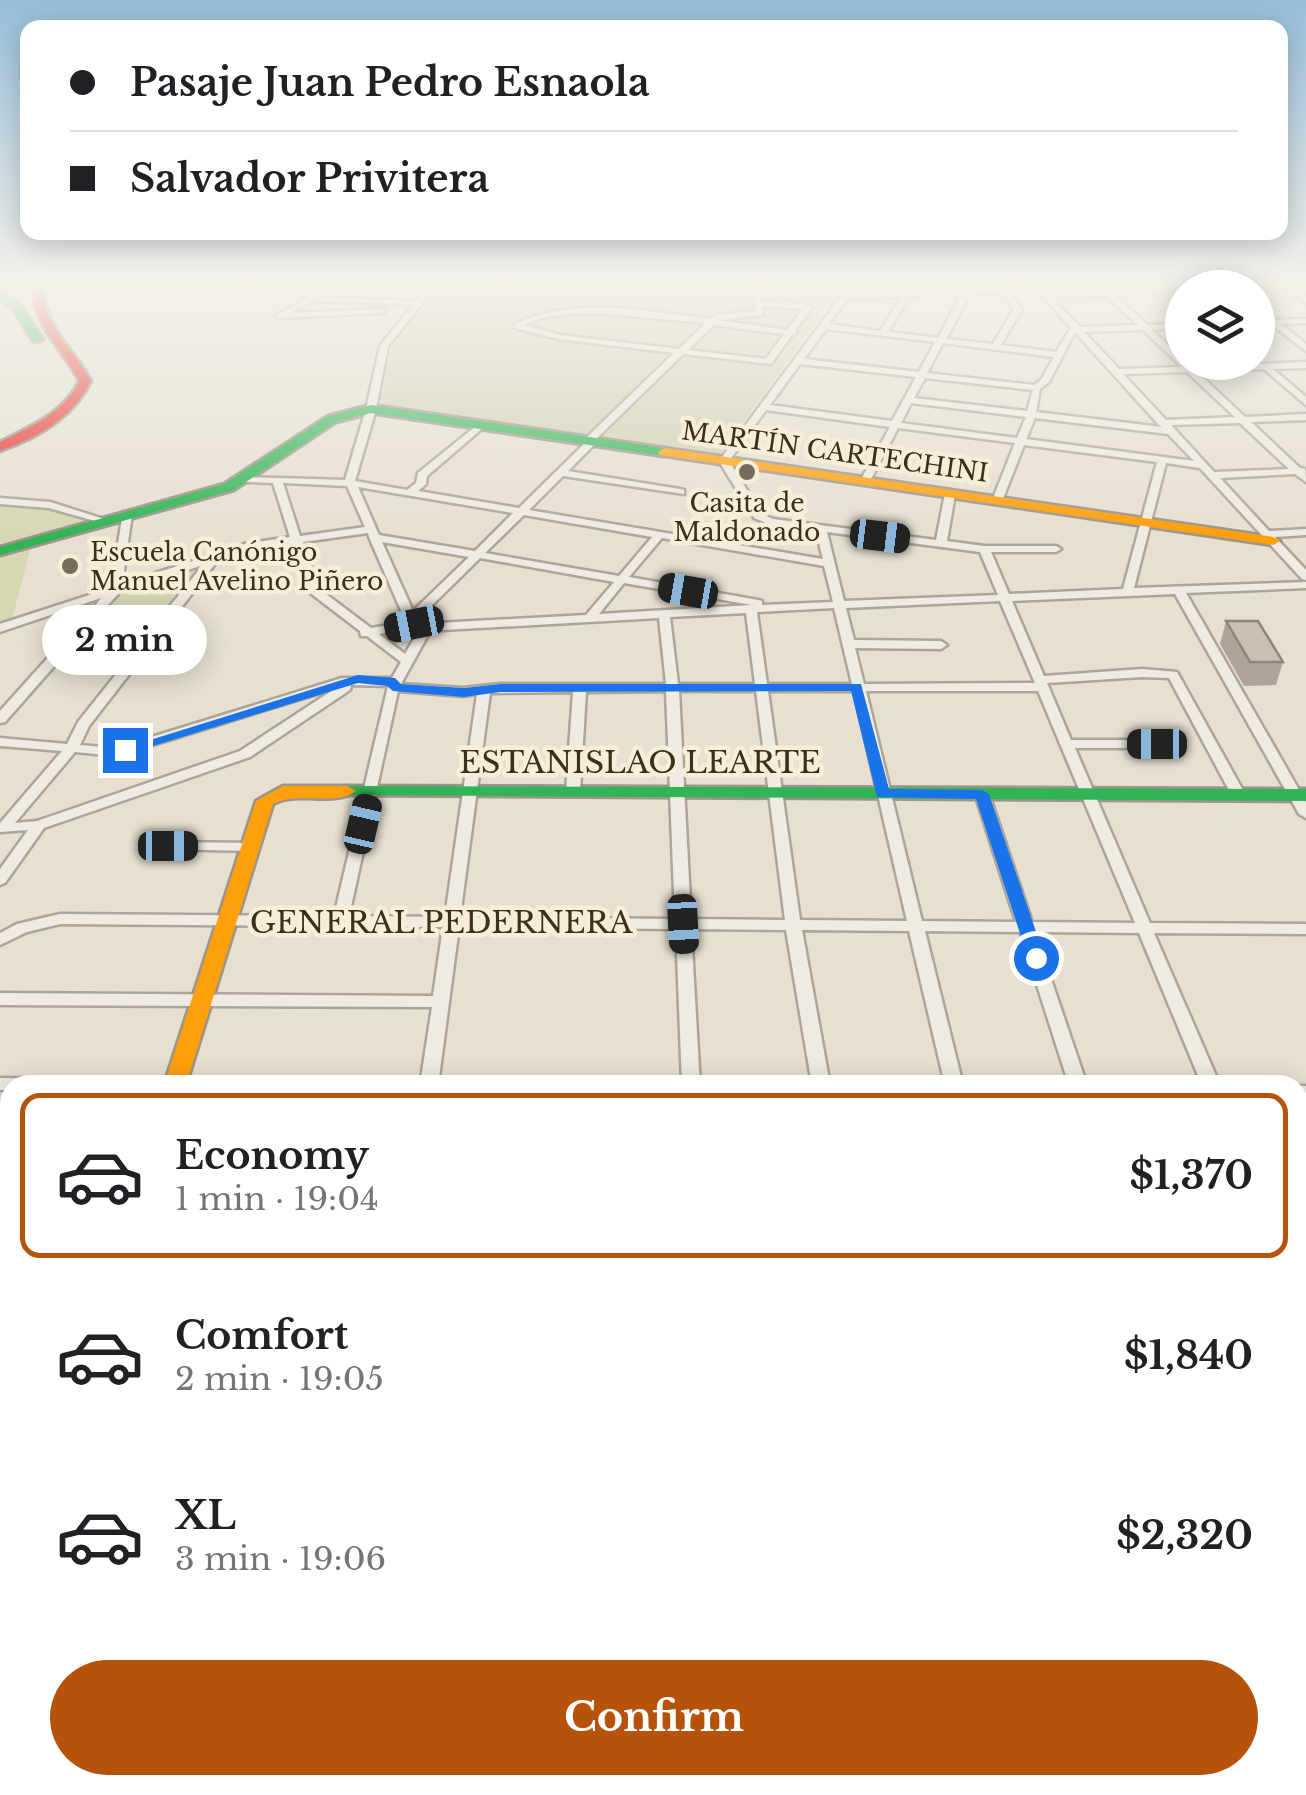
<!DOCTYPE html>
<meta charset="utf-8">
<style>
body{margin:0;font-family:"Libre Baskerville",serif;background:#f2f2f2;color:#202124;height:100vh;display:flex;flex-direction:column;font-size:38px;white-space:nowrap}
*{box-sizing:border-box;margin:0}
p{font-size:32px;color:#757577}
.icon{flex:none;width:55px;height:55px;fill:none;stroke:currentColor;stroke-width:2;stroke-linecap:round;stroke-linejoin:round}
.map{position:relative;flex:1;overflow:hidden}
.sheet{position:absolute;left:0px;top:1075px;width:1308px;height:720px;display:flex;flex-direction:column;background:#fff;border-radius:30px 30px 0 0;box-shadow:0 5px 25px #0003}
.sheet>*{flex:none}
.top-card{position:absolute;left:20px;top:20px;width:1268px;height:220px;border-radius:20px;box-shadow:0 5px 25px #0003;display:grid;align-content:center;height:220px;padding:0 50px;background:#fff}
.buttons{position:absolute;left:1165px;top:270px;display:grid;gap:20px}
.buttons a{display:grid;place-items:center;width:110px;height:110px;border-radius:50%;background:#fff;box-shadow:0 5px 25px #0003;font-size:50px}
.end{position:absolute;width:45px;height:45px;margin:-22px;border:12px solid #1a73e8;background:#fff;box-shadow:0 0 0 5px #fff}
.from{border-radius:50%}
.bubble{position:absolute;height:70px;border-radius:35px;background:#fff;box-shadow:0 5px 25px #0003;font-size:32px;font-weight:700;line-height:70px;text-align:center}
.car{position:absolute;width:30px;height:60px;margin:-30px -15px;border-radius:12px;box-shadow:0 0 8px 2px #0007;background:linear-gradient(#222 24%,#8ab4d8 0 40%,#222 0 76%,#8ab4d8 0 86%,#222 0)}
.top-card b{display:flex;align-items:center;gap:35px;height:95px;font-size:38px}
.top-card b+b{border-top:2px solid #e0e0e0}
.top-card i{width:25px;height:25px;background:#202124}
ul{padding:18px 0 0;list-style:none}
li{display:flex;align-items:center;gap:30px;height:165px;margin:0 20px 15px;padding:0 30px;border:5px solid transparent;border-radius:20px}
li div{flex:1}
li b{display:block;font-size:38px}
li em{font-style:normal;font-weight:700}
li.selected{border-color:#b45309}
li>.icon{width:90px;height:90px;stroke-width:1.5}
.cta{display:flex;gap:20px;margin-top:auto;padding:20px 50px}
.cta a{flex:1;height:115px;border-radius:60px;background:#b45309;color:#fff;font-size:40px;font-weight:700;line-height:115px;text-align:center}
.map>svg:first-child{display:block}
</style>
<div class="map">
<svg width="1306" height="1795" viewBox="0 0 1306 1795">
<rect width="100%" height="100%" fill="#e7e0d1"/>
<g fill="#d6d7b3">
<path d="M0 504 43 507 95 520 33 538 12 620 0 624Z"/>
<path d="M190 569 199 572 168 609 106 605 116 594Z"/>
<path d="M0 1690 10 1691V1785H1062L1093 1795H0Z"/>
</g>
<path fill="#d1d1b3" d="M440 285H925L916 290 836 294 717 458 381 406 392 342Z"/>
<path fill="#bcccc2" d="M1298 1780 1306 1781V1795H1093L1062 1785H1298Z"/>
<g fill="none" stroke-linecap="round" stroke-linejoin="round">
<defs>
<g id="street">
<path d="M323 285 427 288 437 285 388 346 376 409 355 481 407 490 416 483 418 473 481 422 484 423V427L427 476 426 484 418 491 519 508 584 444V440L674 353 559 339 515 328V324C573 296 648 311 710 319L717 315 756 311 749 285H757L761 301 811 305 812 307 795 331 796 333 792 335 771 364 683 354 595 440V444L568 471 680 489 684 490V494L563 476 529 510 823 559 816 531 771 525 754 518 719 461 842 295 1032 285H1041L1048 294 1182 288V292L1115 295 1147 325 1182 324V328L1152 330 1182 358V362H1187L1191 367 1306 362V368L1273 369 1306 397V405L1264 369 1197 372 1245 417 1306 414V420L1251 422 1300 468 1305 469 1306 482 1295 474 1220 478 1269 531 1306 529V535L1275 537 1306 570V580L1302 579 1200 468 1166 463 1134 588 1306 582V588L1186 593 1306 802V818L1299 814 1175 594 1012 601 1044 676 1142 669 1177 672 1245 794 1238 798 1231 794 1169 678 1142 677 1047 683 1071 740H1157L1164 744 1157 748H1075L1150 923 1306 924V934L1154 933 1220 1085H1202L1139 933 1035 932 1087 1085H1069L1020 932 925 931 963 1085H945L909 931 802 930 830 1085H812L786 930 691 929 700 1085H682L676 929 459 927 438 1085H420L432 1007 0 1005V993L433 996 443 927 60 924 27 932 0 945V933L17 924 60 914 334 916 388 686 351 685 350 690 250 757 44 828 5 883 0 885V869L28 830 0 832V823L62 751 0 746V738L67 744 78 722 161 618 101 613 5 722 0 723V711L89 612 86 609 88 607 95 606 101 598 0 632V624L111 588 123 512 132 514 122 584 245 544 290 537 273 483 247 482 242 479 243 477 345 480 366 409 380 346 413 305 312 301 290 313 382 309 386 311 382 313 279 318 275 316 325 288ZM335 289 423 292 416 301 320 297ZM1037 290 1071 328 1056 352 1001 345 1022 309 1008 292ZM1001 292 1014 309 993 344 946 339 970 294ZM962 294 938 338 888 332 910 296ZM1106 296 1138 325 1080 327 1052 298ZM902 297 880 331 829 324 847 299ZM762 306 803 309 787 330 718 320 763 315ZM569 314H607L706 323 679 349 559 335 525 325 540 318ZM714 325 784 334 766 359 688 350ZM826 329 935 342 919 372 804 359ZM1143 330 1182 367 1119 369 1084 332ZM1075 332 1159 425 1162 427 1036 412 1040 389 1049 382ZM943 343 1054 357 1041 380 1034 385 927 373ZM800 364 916 377 892 421 770 405ZM1187 372 1235 417 1166 420 1123 374ZM925 378 1033 390 1027 411 914 398ZM911 403 1026 417 1017 438 901 423ZM766 410 890 427 860 481 865 484 870 481 898 428 1015 443 992 501 997 504 1002 501 1024 445 1157 462 1123 589 1009 594 991 552H1056L1061 549 1056 546H984L947 541 955 494 950 491 945 494 936 540 773 519 762 514 729 461ZM1035 418 1168 434 1194 461 1026 439ZM1240 423 1289 469 1214 472 1171 425ZM283 483 347 486 365 527 300 536ZM358 487 513 513 475 551 379 535ZM524 515 652 537 619 576 485 553ZM827 532 980 552 998 595 844 601ZM368 533 369 537 406 622 371 628 318 588 303 542ZM662 538 824 566 833 602 762 605V601L758 600 629 577ZM382 542 469 557 413 611ZM292 543 309 592 360 631 361 636H367L401 662 392 678H342L116 748 80 745 89 726 219 559 251 549ZM480 558 614 582 586 615 420 624 417 620ZM203 565 166 611 106 607 119 593ZM624 583 752 605 599 614ZM1000 601 1035 683 864 684 855 648 941 649 947 645 941 641 854 640 846 608ZM834 608 852 684H767L757 612ZM746 613 755 684H678L670 617ZM659 618 666 684H500L463 688 401 684 428 635 425 631ZM411 628 416 635 405 654 379 634ZM336 688 240 751 37 821 15 823 75 752 117 756ZM398 691 463 696 477 694 445 917 349 916ZM666 691 675 919 460 917 490 693 573 692 566 792 573 796 580 792 586 692ZM679 691H756L785 920 691 919ZM768 691H854L907 921 800 920ZM866 691H1038L1135 923 1032 922 989 794 982 790 975 794 1016 922 922 921Z"/>
<path d="M1255 285H1306L1293 288 1306 297V303L1284 288 1258 290V288H1246Z"/>
<path d="M853 288 856 292 786 298 782 296Z"/>
<path d="M1258 308 1275 320 1306 319V323L1281 324 1306 344V351L1272 325H1258V321L1266 320 1258 314Z"/>
<path d="M0 498 50 502 107 520 102 523 49 508 0 504Z"/>
<path d="M168 842 251 843 258 847 251 851 163 849 161 846 163 843Z"/>
<path d="M0 1078 109 1079 115 1081 118 1085H10V1090H0Z"/>
<rect x="1298" y="1086" width="8" height="12"/>
<rect x="0" y="1176" width="10" height="14"/>
<path d="M1298 1283 1306 1287V1320L1298 1315Z"/>
<path d="M0 1285 10 1286V1302L0 1301Z"/>
<rect x="1298" y="1580" width="8" height="22"/>
</g>
<g id="fast">
<path d="M0 291 21 305 43 339 41 341H33L13 309 0 299Z"/>
<path d="M371 405 664 448 670 452 664 456 371 413 336 422 234 490 0 555V547L224 484 328 416Z"/>
<path d="M347 786 1306 789V801L341 795 338 791Z"/>
<path d="M10 1391V1417L0 1420V1394Z"/>
</g>
<g id="slow">
<path d="M664 448 1273 537 1280 541 1273 545 659 455 658 452Z"/>
<path d="M283 786H347L356 791C335 807 298 790 273 804L186 1085H164L256 801Z"/>
<path d="M0 1505 10 1506V1534L0 1533Z"/>
<path d="M10 1570V1624L0 1629V1574Z"/>
<path d="M1298 1673 1306 1675V1707L1298 1705Z"/>
</g>
<path id="jam" d="M32 285H42C47 333 70 343 91 381 74 417 37 438 0 451V442C31 426 63 414 79 381 60 344 35 331 32 285Z"/>
</defs>
<use href="#street" stroke="#ada599" stroke-width="5"/>
<use href="#fast" stroke="#9c958a" stroke-width="5"/>
<use href="#slow" stroke="#9c958a" stroke-width="5"/>
<use href="#jam" stroke="#9c958a" stroke-width="5"/>
<use href="#street" fill="#efebe3" fill-rule="evenodd"/>
<use href="#fast" fill="#30b455" fill-rule="evenodd"/>
<use href="#slow" fill="#ff9f0a" fill-rule="evenodd"/>
<use href="#jam" fill="#e5322d" fill-rule="evenodd"/>
</g>
<path fill="#afa499" d="M1226 621 1283 662 1276 685 1244 686 1220 644Z"/>
<path fill="#cbbfb2" stroke="#8e867d" stroke-width="2.5" d="M1226 621H1258L1283 662H1250Z"/>
<linearGradient id="sky" x2="0" y2="1"><stop stop-color="#96bed9"/><stop offset="0.53" stop-color="#f4f1ea"/><stop offset="1" stop-color="#f4f1ea" stop-opacity="0"/></linearGradient>
<rect width="1306" height="537" fill="url(#sky)"/>
<path fill="#1a73e8" d="M358 675 395 678 401 684 464 688 500 684H861L889 789 982 790 989 794 1045 958 1036 964 1028 958 976 799 877 797 851 691 500 692 464 697 393 691 387 686 358 683 130 753 118 750Z"/>
<g fill="#786c5e" stroke="#f7eed8" stroke-width="4">
<circle cx="747" cy="472" r="10"/>
<circle cx="70" cy="566" r="10"/>
</g>
<g text-anchor="middle" dominant-baseline="central" stroke-width="9" stroke-linejoin="round" paint-order="stroke">
<g font-size="25" fill="#3d2e20" stroke="#f7eed8">
<text transform="translate(835 452) rotate(8)">MARTÍN CARTECHINI</text>
</g>
<g font-size="25" fill="#3d2e20" stroke="#f7eed8">
<text x="747" y="503">Casita de<tspan x="747" dy="29">Maldonado</tspan></text>
<text x="90" y="552" text-anchor="start">Escuela Canónigo<tspan x="90" dy="29">Manuel Avelino Piñero</tspan></text>
</g>
<g font-size="30" fill="#3d2e20" stroke="#f7eed8">
<text x="640" y="762">ESTANISLAO LEARTE</text>
<text x="441" y="922">GENERAL PEDERNERA</text>
</g>
</g>
</svg>
<div class="buttons">
<a><svg class="icon" aria-label="layers" viewBox="0 0 24 24"><path d="M12 4l9 5-9 5-9-5zM3 14l9 5 9-5"/></svg></a>
</div>
<i class="end from" style="left:1036px;top:958px"></i>
<i class="end" style="left:125px;top:750px"></i>
<div class="bubble" style="left:42px;top:605px;width:165px">2 min</div>
<i class="car" style="left:880px;top:536px;rotate:97deg"></i>
<i class="car" style="left:688px;top:591px;rotate:280deg"></i>
<i class="car" style="left:414px;top:624px;rotate:259deg"></i>
<i class="car" style="left:1157px;top:744px;rotate:270deg"></i>
<i class="car" style="left:363px;top:824px;rotate:13deg"></i>
<i class="car" style="left:168px;top:846px;rotate:90deg"></i>
<i class="car" style="left:683px;top:924px;rotate:177deg"></i>
<div class="top-card">
<b><i class="from"></i>Pasaje Juan Pedro Esnaola</b>
<b><i></i>Salvador Privitera</b>
</div>
<section class="sheet">
<ul>
<li class="selected"><svg class="icon" aria-label="car" viewBox="0 0 24 24"><path d="M5 17H2v-5l4-1 3-4h7l3 4 3 1v5h-3M9 17h6M6 11h13"/><circle cx="7" cy="17" r="2"/><circle cx="17" cy="17" r="2"/></svg><div><b>Economy</b><p>1 min · 19:04</p></div><em>$1,370</em></li>
<li><svg class="icon" aria-label="car" viewBox="0 0 24 24"><path d="M5 17H2v-5l4-1 3-4h7l3 4 3 1v5h-3M9 17h6M6 11h13"/><circle cx="7" cy="17" r="2"/><circle cx="17" cy="17" r="2"/></svg><div><b>Comfort</b><p>2 min · 19:05</p></div><em>$1,840</em></li>
<li><svg class="icon" aria-label="car" viewBox="0 0 24 24"><path d="M5 17H2v-5l4-1 3-4h7l3 4 3 1v5h-3M9 17h6M6 11h13"/><circle cx="7" cy="17" r="2"/><circle cx="17" cy="17" r="2"/></svg><div><b>XL</b><p>3 min · 19:06</p></div><em>$2,320</em></li>
</ul>
<div class="cta"><a>Confirm</a></div>
</section>
</div>
